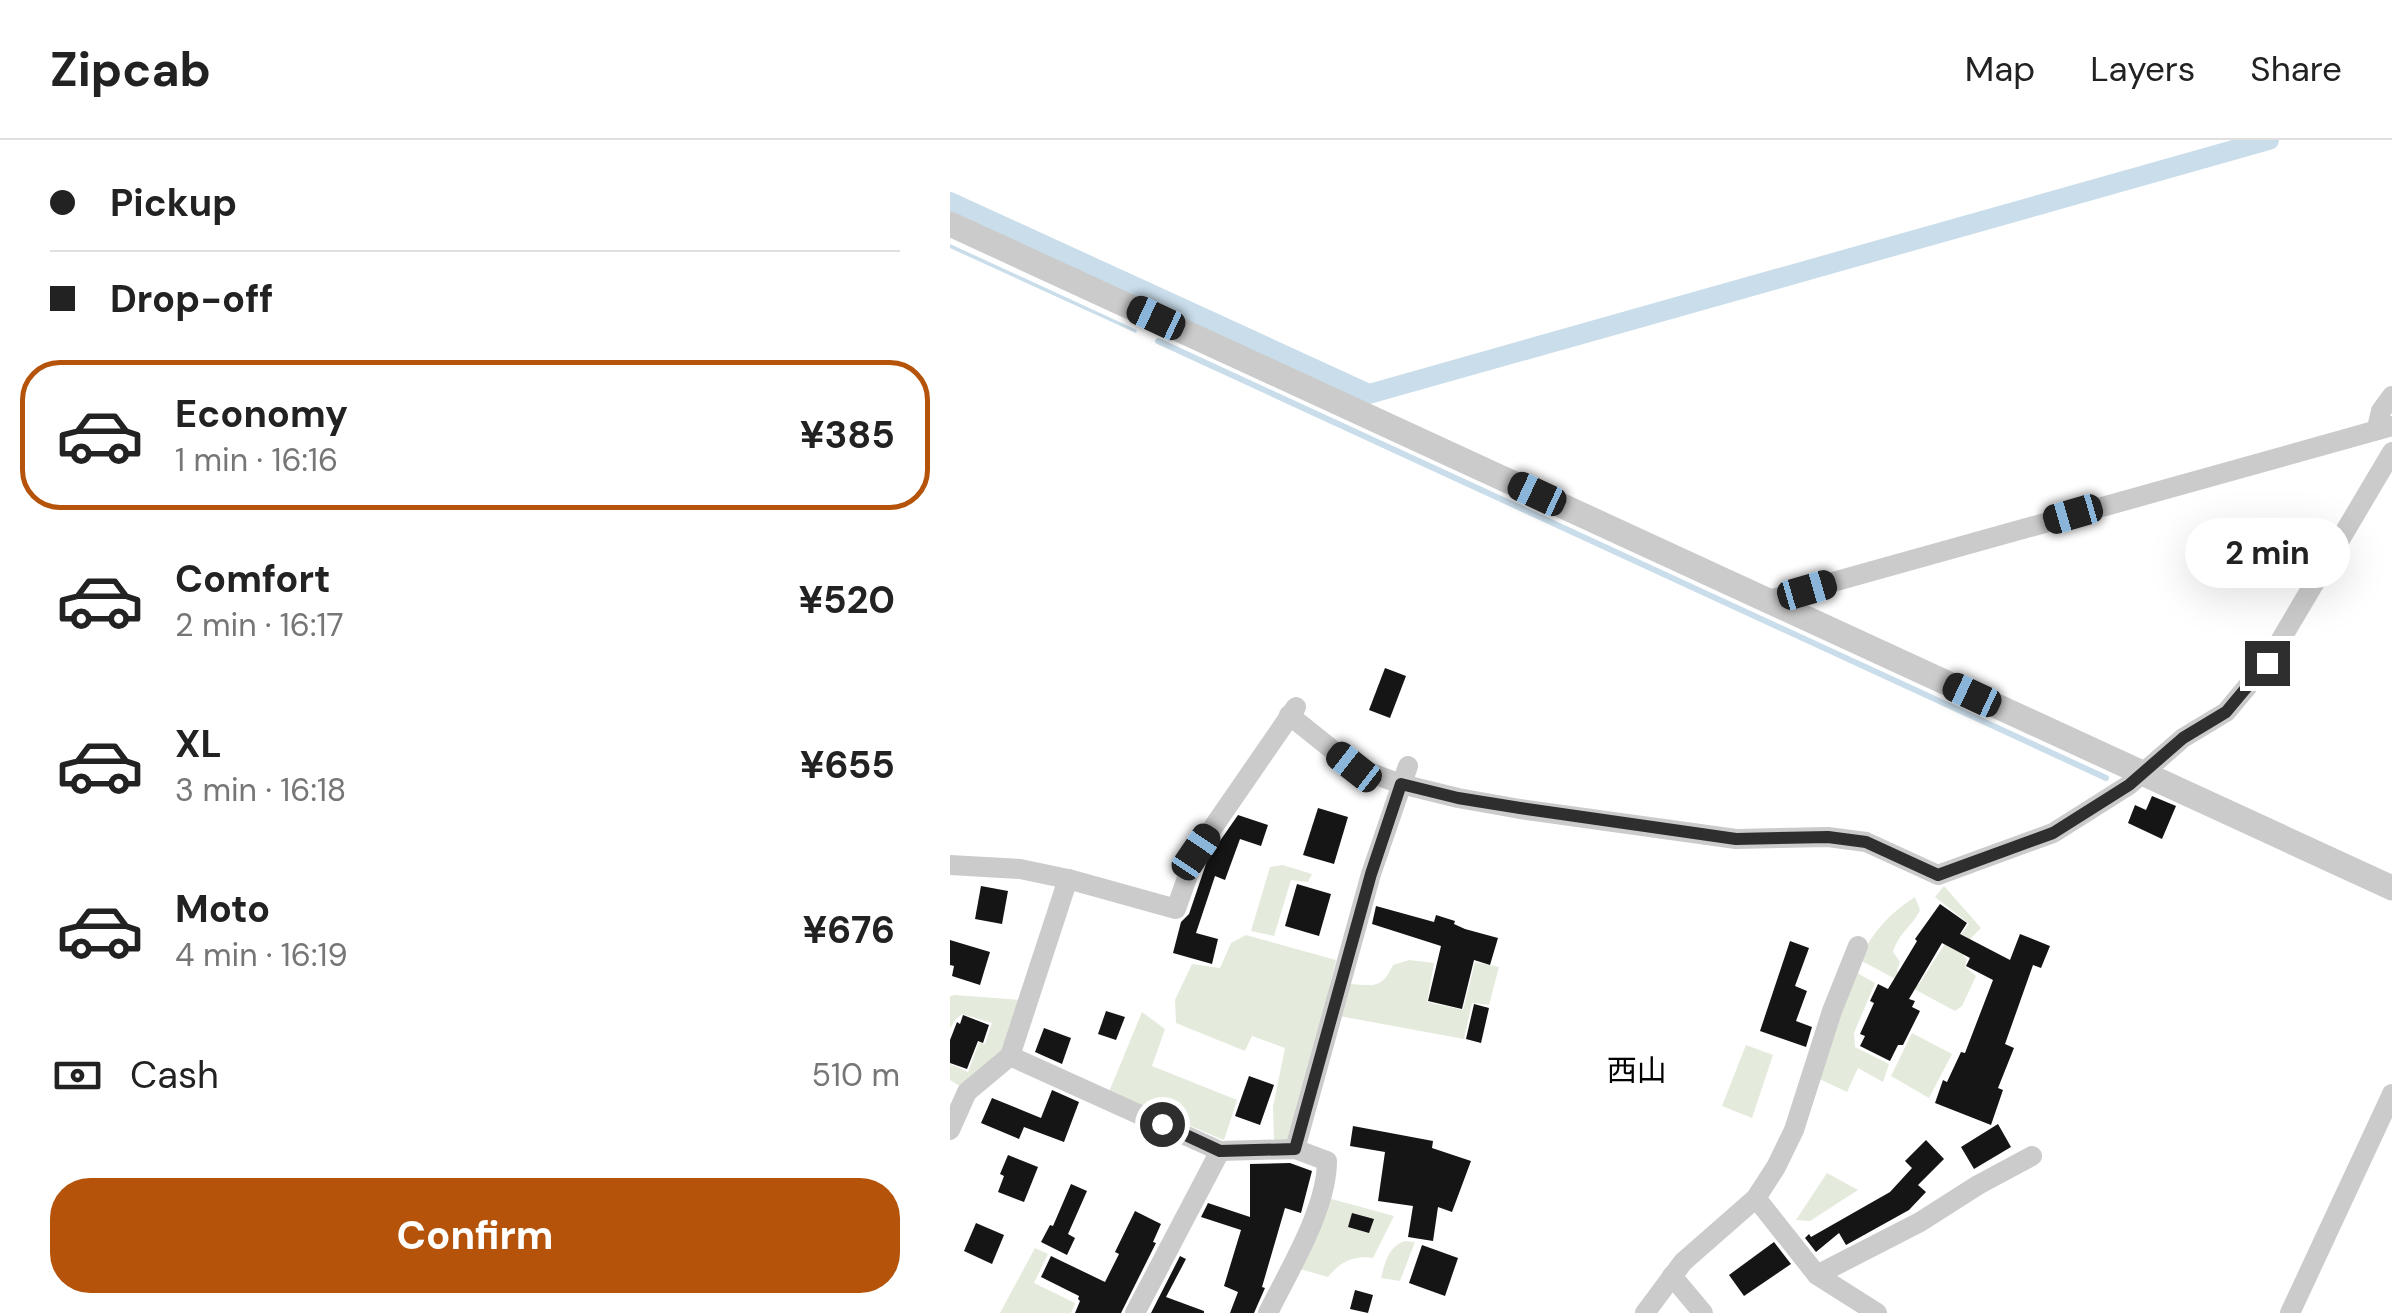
<!DOCTYPE html>
<meta charset="utf-8">
<style>
body{margin:0;font-family:"DM Sans","Noto Sans JP",sans-serif;background:#f6f6f6;color:#222;height:100vh;display:flex;flex-direction:column;font-size:38px;white-space:nowrap}
*{box-sizing:border-box;margin:0}
p{font-size:32px;color:#767676}
.icon{flex:none;width:55px;height:55px;fill:none;stroke:currentColor;stroke-width:2;stroke-linecap:round;stroke-linejoin:round}
.map{position:relative;flex:1;overflow:hidden}
.panel{display:flex;flex-direction:column;background:#fff;width:950px}
.panel>*{flex:none}
.banner{display:grid;align-content:center;height:220px;padding:0 50px;background:#fff}
.end{position:absolute;width:45px;height:45px;margin:-22px;border:12px solid #2e2e2e;background:#fff;box-shadow:0 0 0 5px #fff}
.from{border-radius:50%}
.bubble{position:absolute;height:70px;border-radius:35px;background:#fff;box-shadow:0 10px 40px #0002;font-size:32px;font-weight:700;line-height:70px;text-align:center}
.car{position:absolute;width:30px;height:60px;margin:-30px -15px;border-radius:12px;box-shadow:0 0 8px 2px #0007;background:linear-gradient(#222 24%,#8ab4d8 0 40%,#222 0 76%,#8ab4d8 0 86%,#222 0)}
.banner b{display:flex;align-items:center;gap:35px;height:95px;font-size:38px}
.banner b+b{border-top:2px solid #e0e0e0}
.banner i{width:25px;height:25px;background:#222}
ul{padding:0;list-style:none}
li{display:flex;align-items:center;gap:30px;height:150px;margin:0 20px 15px;padding:0 30px;border:5px solid transparent;border-radius:40px}
li div{flex:1}
li b{display:block;font-size:38px}
li em{font-style:normal;font-weight:700}
li.active{border-color:#b45309}
li>.icon{width:90px;height:90px;stroke-width:1.5}
.pay{display:flex;align-items:center;gap:25px;height:110px;padding:0 50px;font-size:38px}
.pay p{margin-inline-start:auto}
.cta{display:flex;gap:20px;margin-top:auto;padding:20px 50px}
.cta a{flex:1;height:115px;border-radius:40px;background:#b45309;color:#fff;font-size:40px;font-weight:700;line-height:115px;text-align:center}
header{display:flex;align-items:center;gap:60px;box-sizing:border-box;height:140px;padding:0 50px;background:#fff;border-bottom:2px solid #e0e0e0}
header strong{font-size:48px}
nav{display:flex;gap:55px;margin-inline-start:auto;font-size:35px}
main{display:flex;flex:1;min-height:0}
.map>svg:first-child{display:block}
</style>
<header>
<strong>Zipcab</strong>
<nav><a>Map</a><a>Layers</a><a>Share</a></nav>
</header>
<main>
<section class="panel">
<div class="banner">
<b><i class="from"></i>Pickup</b>
<b><i></i>Drop-off</b>
</div>
<ul>
<li class="active"><svg class="icon" aria-label="car" viewBox="0 0 24 24"><path d="M5 17H2v-5l4-1 3-4h7l3 4 3 1v5h-3M9 17h6M6 11h13"/><circle cx="7" cy="17" r="2"/><circle cx="17" cy="17" r="2"/></svg><div><b>Economy</b><p>1 min · 16:16</p></div><em>¥385</em></li>
<li><svg class="icon" aria-label="car" viewBox="0 0 24 24"><path d="M5 17H2v-5l4-1 3-4h7l3 4 3 1v5h-3M9 17h6M6 11h13"/><circle cx="7" cy="17" r="2"/><circle cx="17" cy="17" r="2"/></svg><div><b>Comfort</b><p>2 min · 16:17</p></div><em>¥520</em></li>
<li><svg class="icon" aria-label="car" viewBox="0 0 24 24"><path d="M5 17H2v-5l4-1 3-4h7l3 4 3 1v5h-3M9 17h6M6 11h13"/><circle cx="7" cy="17" r="2"/><circle cx="17" cy="17" r="2"/></svg><div><b>XL</b><p>3 min · 16:18</p></div><em>¥655</em></li>
<li><svg class="icon" aria-label="car" viewBox="0 0 24 24"><path d="M5 17H2v-5l4-1 3-4h7l3 4 3 1v5h-3M9 17h6M6 11h13"/><circle cx="7" cy="17" r="2"/><circle cx="17" cy="17" r="2"/></svg><div><b>Moto</b><p>4 min · 16:19</p></div><em>¥676</em></li>
</ul>
<div class="pay"><svg class="icon" aria-label="cash" viewBox="0 0 24 24"><path d="M3 7h18v10H3z"/><circle cx="12" cy="12" r="2"/></svg>Cash<p>510 m</p></div>
<div class="cta"><a>Confirm</a></div>
</section>
<div class="map">
<svg width="1442" height="1173" viewBox="0 0 1442 1173">
<rect width="100%" height="100%" fill="#fff"/>
<g fill="#e4ebdc">
<path d="M333 725 362 734 358 742 341 740 324 796 301 791 320 727Z"/>
<path d="M994 746 1031 788 1021 798 1013 816 1017 819 1015 827 1026 836 1012 866 1005 871 910 820C921 793 940 773 965 757L970 770C962 787 949 792 943 812L950 822 947 831 969 844 1000 796 1007 799 1019 784 985 757Z"/>
<path d="M296 795 386 820 342 1001 324 1000 323 967 335 908 302 896 295 911 226 883 225 860 242 824 270 828 281 803Z"/>
<path d="M459 820 484 823 477 862 513 870 525 822 549 827 539 865 522 863 514 899 389 876 399 844C424 845 431 850 443 825Z"/>
<path d="M904 831 925 843 904 893 905 907 939 924 933 942 908 928 897 952 867 938Z"/>
<path d="M5 855 71 860 56 910 13 948 0 940V924L18 932 29 902 35 904 42 883 12 874 5 880 0 889V856Z"/>
<path d="M192 872 215 889 202 926 287 960 274 1000 159 952Z"/>
<path d="M962 893 1002 914 979 958 941 936Z"/>
<path d="M796 905 823 915 802 978 772 966Z"/>
<path d="M877 1033 908 1050 860 1081 846 1080Z"/>
<path d="M378 1058 444 1076 423 1118C404 1115 390 1122 378 1137L350 1129Z"/>
<path d="M455 1101 465 1102 450 1141 431 1138C435 1122 439 1106 455 1101Z"/>
<path d="M85 1108 98 1114 84 1143 125 1163 121 1173H50Z"/>
</g>
<path fill="#c9ddea" d="M0 104 187 190 186 193 0 108Z"/>
<g fill="none" stroke-linecap="round" stroke-linejoin="round">
<path stroke="#c9ddea" stroke-width="6" d="M208 201 1156 638"/>
<path stroke="#c9ddea" stroke-width="20" d="M0 62 419 254 1319 0"/>
</g>
<g fill="#151515">
<path d="M435 528 456 536 440 578 419 570Z"/>
<path d="M1202 656 1226 666 1212 699 1178 683 1185 665 1196 670Z"/>
<path d="M368 668 398 677 384 724 353 715Z"/>
<path d="M288 675 318 685 311 706 290 699 275 740 265 736 246 793 268 799 262 824 223 813 231 782 239 774 258 718Z"/>
<path d="M347 744 381 754 369 796 335 786Z"/>
<path d="M31 746 58 751 52 784 25 779Z"/>
<path d="M990 764 1017 783 1010 794 1060 820 1070 794 1100 806 1091 828 1083 825 1055 904 1064 908 1048 948 1053 950 1041 985 985 963 993 940 997 942 1011 912 1015 913 1043 840 1016 826 1020 818 992 803 959 859 965 861 962 867 970 871 953 905H948L940 921 910 906 915 896 910 894 924 863 920 861 928 844 938 849 967 801 965 799Z"/>
<path d="M426 766 484 782 486 775 505 781 504 784 515 789 548 798 540 825 524 820 512 869 478 861 491 806 422 784Z"/>
<path d="M0 800 40 812 30 845 2 836 4 826 0 825Z"/>
<path d="M840 801 859 808 845 846 857 851 846 881 862 887 856 907 810 891Z"/>
<path d="M524 864 539 868 531 903 516 899Z"/>
<path d="M156 871 175 877 166 900 148 894Z"/>
<path d="M13 875 39 885 33 903 28 901 17 929 0 923V900L7 882 10 884Z"/>
<path d="M94 888 121 898 112 924 85 912Z"/>
<path d="M299 936 324 945 310 985 285 976Z"/>
<path d="M102 950 129 962 114 1002 74 987 69 999 31 983 42 958 91 978Z"/>
<path d="M1048 984 1061 1007 1024 1029 1011 1007Z"/>
<path d="M403 986 483 1001 482 1008 521 1021 502 1072 488 1067 483 1101 458 1097 463 1066 428 1061 435 1012 400 1006Z"/>
<path d="M976 1000 994 1019 968 1045 976 1052 959 1070 896 1105 889 1093 866 1112 855 1098 859 1094 861 1097 940 1052 962 1028 955 1021Z"/>
<path d="M58 1015 88 1027 74 1062 48 1052 54 1036 50 1034Z"/>
<path d="M340 1023 362 1031 351 1073 335 1068 312 1147 315 1148 304 1173H280L288 1152 274 1146 291 1090 251 1077 258 1063 300 1077V1024Z"/>
<path d="M121 1044 137 1051 118 1094 125 1098 117 1115 91 1102 100 1085 103 1086Z"/>
<path d="M185 1071 211 1084 203 1102 206 1103 171 1173H125L130 1161 128 1159 129 1156 91 1137 101 1116 155 1142 169 1114 165 1112Z"/>
<path d="M402 1073 424 1079 419 1093 398 1087Z"/>
<path d="M26 1083 54 1095 42 1124 14 1111Z"/>
<path d="M824 1102 841 1124 794 1156 779 1135Z"/>
<path d="M472 1105 508 1118 495 1156 459 1143Z"/>
<path d="M230 1116 236 1119 216 1157 254 1171V1173H201Z"/>
<path d="M405 1150 423 1155 418 1173 400 1169Z"/>
</g>
<g fill="none" stroke-linecap="round" stroke-linejoin="round">
<g stroke="#cbcbcb" stroke-width="20">
<path d="M1427 288 1431 271 1442 256"/>
<path d="M819 460 1442 286"/>
<path d="M339 575 404 627 451 644 508 658 570 669 786 699 878 697 916 702 988 735 1103 693 1179 645 1233 598 1276 572 1317 523 1442 312"/>
<path d="M0 725 70 729 118 739 226 769 246 712 346 567"/>
<path d="M60 916 270 1011 345 1009 377 1021C377 1069 339 1130 318 1173"/>
<path d="M0 990 17 952 60 916 118 739"/>
<path d="M345 1009 421 734 458 626"/>
<path d="M806 1058 867 1135 927 1173"/>
<path d="M867 1135 970 1082 1028 1045 1082 1016"/>
<path d="M722 1136 753 1173"/>
<path d="M185 1173 270 1011"/>
<path d="M695 1173 733 1122 806 1058 826 1027 844 990 882 871 908 806"/>
<path d="M1340 1173 1442 954"/>
</g>
<path stroke="#cbcbcb" stroke-width="25" d="M0 84 1442 748"/>
</g>
<g fill="none" stroke-linecap="round" stroke-linejoin="round">
<path stroke="#2e2e2e" stroke-width="12" d="M212 984 270 1011 345 1009 421 734 451 644 508 658 570 668 786 699 878 697 916 702 988 735 1103 693 1179 645 1233 598 1276 572 1317 523"/>
</g>
<g text-anchor="middle" dominant-baseline="central" stroke-width="10" stroke-linejoin="round" paint-order="stroke">
<g font-size="30" fill="#000" stroke="#fff">
<text x="687" y="930">西山</text>
</g>
</g>
</svg>
<i class="end from" style="left:212px;top:984px"></i>
<i class="end" style="left:1317px;top:523px"></i>
<div class="bubble" style="left:1235px;top:378px;width:165px">2 min</div>
<i class="car" style="left:206px;top:178px;rotate:295deg"></i>
<i class="car" style="left:587px;top:354px;rotate:295deg"></i>
<i class="car" style="left:1123px;top:374px;rotate:254deg"></i>
<i class="car" style="left:857px;top:450px;rotate:74deg"></i>
<i class="car" style="left:1022px;top:555px;rotate:295deg"></i>
<i class="car" style="left:404px;top:627px;rotate:308deg"></i>
<i class="car" style="left:246px;top:712px;rotate:34deg"></i>
</div>
</main>
